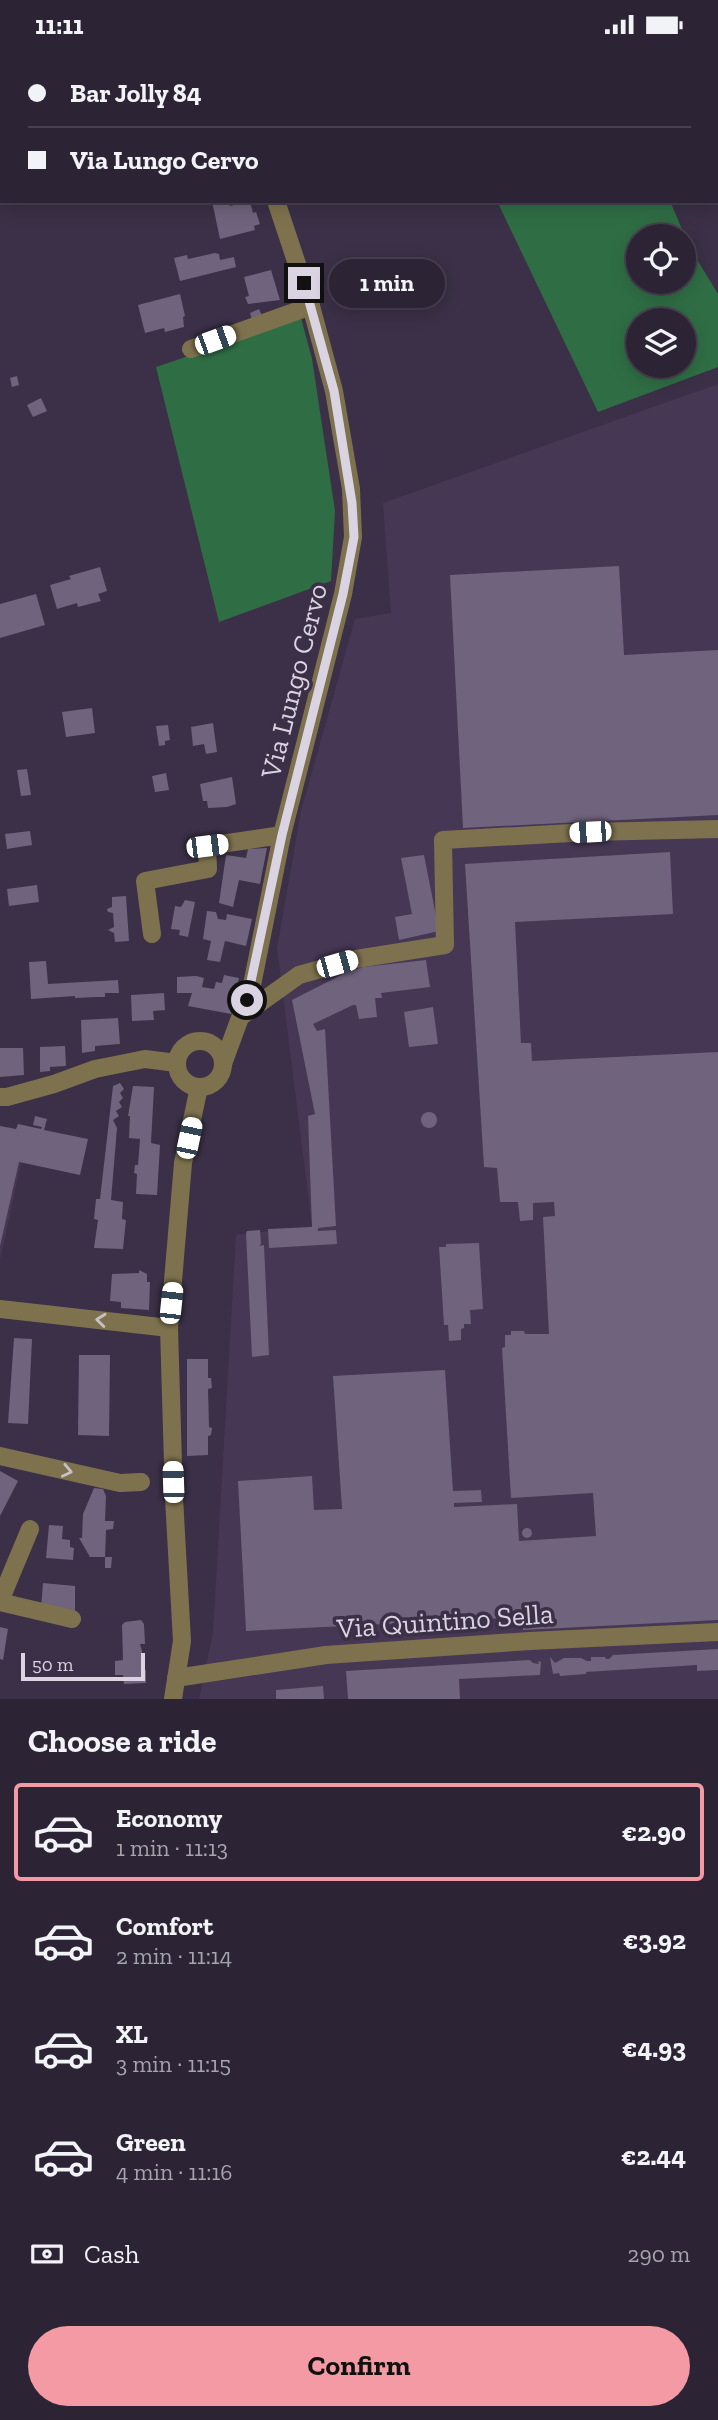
<!DOCTYPE html>
<meta charset="utf-8">
<style>
body{margin:0;font-family:"Zilla Slab",serif;background:#383041;color:#f1f3f6;height:100vh;display:flex;flex-direction:column;font-size:26px;white-space:nowrap}
*{box-sizing:border-box;margin:0}
p{font-size:23px;color:#a6a4ad}
.icon{flex:none;width:38px;height:38px;fill:none;stroke:currentColor;stroke-width:2;stroke-linecap:round;stroke-linejoin:round}
.map{position:relative;height:1650px;overflow:hidden}
.details{display:flex;flex-direction:column;background:#2c2435;flex:1}
.details>*{flex:none}
.guide{position:absolute;left:0px;top:0px;width:719px;height:154px;box-shadow:0 4px 18px #0003,0 0 0 2px #484150;display:grid;align-content:center;height:154px;padding:0 28px;background:#2c2435}
.fabs{position:absolute;left:626px;top:175px;display:grid;gap:14px}
.fabs a{display:grid;place-items:center;width:70px;height:70px;border-radius:50%;background:#2c2435;box-shadow:0 4px 18px #0003,0 0 0 2px #484150;font-size:35px}
.scale{position:absolute;left:21px;bottom:18px;width:124px;box-sizing:border-box;padding-left:7px;border:4px solid #dad3e2;border-top:0;font-size:19px;line-height:24px;white-space:nowrap;color:#dad3e2;-webkit-text-stroke:5px #3b3047;paint-order:stroke}
.end{position:absolute;width:32px;height:32px;margin:-16px;border:9px solid #dad3e2;background:#111;box-shadow:0 0 0 4px #111}
.from{border-radius:50%}
.bubble{position:absolute;height:49px;border-radius:24px;background:#2c2435;box-shadow:0 4px 18px #0003,0 0 0 2px #484150;font-size:23px;font-weight:800;line-height:49px;text-align:center}
.car{position:absolute;width:21px;height:42px;margin:-21px -10px;border-radius:9px;box-shadow:0 0 5px 2px #0007;background:linear-gradient(#fff 24%,#345 0 40%,#fff 0 76%,#345 0 86%,#fff 0)}
.guide b{display:flex;align-items:center;gap:24px;height:66px;font-size:26px}
.guide b+b{border-top:2px solid #484150}
.guide i{width:18px;height:18px;background:#f1f3f6}
ul{padding:0;list-style:none}
li{display:flex;align-items:center;gap:21px;height:98px;margin:0 14px 10px;padding:0 14px;border:4px solid transparent;border-radius:7px}
li div{flex:1}
li b{display:block;font-size:26px}
li em{font-style:normal;font-weight:800}
li.active{border-color:#f49aa5}
li>.icon{width:63px;height:63px;stroke-width:1.5}
h2{padding:0 28px;font-size:32px;line-height:84px}
.pay{display:flex;align-items:center;gap:18px;height:77px;padding:0 28px;font-size:26px}
.pay p{margin-inline-start:auto}
.cta{display:flex;gap:14px;margin-top:auto;padding:14px 28px}
.cta a{flex:1;height:80px;border-radius:42px;background:#f49aa5;color:#111;font-size:28px;font-weight:800;line-height:80px;text-align:center}
.status{display:flex;justify-content:space-between;align-items:center;height:49px;padding:0 35px;background:#2c2435;direction:ltr}
.status svg{height:19px;fill:currentColor}
.map>svg:first-child{display:block}
</style>
<div class="status"><b>11:11</b><svg viewBox="0 0 49 12"><path d="M0 12V9h3v3zM5 12V6h3v6zM10 12V3h3v9zM15 12V0h3v12zM26 1h20v11H26zM47 4h2v5h-2z"/></svg></div>
<div class="map">
<svg width="718" height="1650" viewBox="0 0 718 1650">
<rect width="100%" height="100%" fill="#3b3047"/>
<g fill="#463754">
<path d="M718 335V1650H199L213 1584 236 1186 312 1177 277 899 301 762 355 570 391 564 383 454Z"/>
<path d="M0 1107 22 1110 0 1211Z"/>
</g>
<g fill="#2f6e45" fill-rule="evenodd">
<rect x="429" y="0" width="234" height="2"/>
<path d="M497 152H670L690 199 718 245V318L598 363ZM684 187V233H639V187ZM684 271V317H639V271Z"/>
<path d="M301 269 312 310 335 462 331 532 219 573 156 318Z"/>
</g>
<g fill="#70637d">
<path d="M212 152H229L230 157 250 152 253 164 256 163 260 175 254 177 255 181 220 190Z"/>
<path d="M215 204 219 205 220 211 234 208 236 218 180 232 174 209 187 206 188 210Z"/>
<path d="M271 221 280 251 248 255 245 248 249 247 244 228Z"/>
<path d="M180 245 185 267 183 268 184 278 165 283 164 279 145 284 138 256Z"/>
<path d="M259 260 262 267 252 271 250 264Z"/>
<path d="M17 327 19 336 12 338 10 329Z"/>
<path d="M41 349 47 362 33 368 27 356Z"/>
<path d="M619 517 624 606 718 601V766L463 779 450 526Z"/>
<path d="M100 518 107 542 98 545 101 552 78 558 77 554 57 560 50 536 71 530 69 527Z"/>
<path d="M36 545 45 576 0 589V555Z"/>
<path d="M92 659 95 684 66 688 62 663Z"/>
<path d="M213 674 217 703 206 705 204 695 193 697 191 678Z"/>
<path d="M168 676 170 691 165 692V696L159 697 156 677Z"/>
<path d="M27 720 31 746 21 747 17 721Z"/>
<path d="M166 724 169 741 155 743 152 727Z"/>
<path d="M232 728 236 755 227 758 208 759 207 752H203L200 735Z"/>
<path d="M30 782 32 796 7 800 5 785Z"/>
<path d="M267 799 260 835 239 831 233 858 219 854 226 806 246 809 248 800Z"/>
<path d="M670 803 673 865 515 873 521 994H531L532 1012 718 1003V1571L523 1581V1568L246 1582 238 1432 312 1427 314 1461 342 1460 333 1327 445 1321 453 1442 481 1441 482 1453 454 1454V1458L517 1455 519 1492 596 1487 593 1444 511 1449 502 1299 505 1298V1286H511V1282H524L525 1285H549L543 1168 555 1167 554 1153 533 1154V1171L520 1172 518 1153H500L497 1119 484 1118 465 815Z"/>
<path d="M424 806 439 882 399 891 395 868 412 865 401 809Z"/>
<path d="M37 836 39 853 9 857 7 840Z"/>
<path d="M126 847 129 892 115 893 114 884 108 881 114 878 113 864 108 863 107 860 112 858V848Z"/>
<path d="M185 851 195 853 188 888 179 886 180 881 171 880 175 857 181 858Z"/>
<path d="M207 862 216 863 218 870 226 871 227 865 252 870 246 897 225 892 220 913 207 911 211 892 203 890Z"/>
<path d="M426 911 430 938 381 944 382 949H375L377 968 359 970 356 956H353L313 975 317 982 325 980 336 1177 318 1179V1182L336 1181 337 1195 269 1199 268 1180 312 1178 308 1067 315 1065 292 951 347 923 363 918Z"/>
<path d="M46 912 48 935 118 931 119 944H105V948H97L75 949V947L31 950 29 913Z"/>
<path d="M224 926 239 929 231 965 188 957 192 944H177V928L196 927 204 929 202 938 214 940 216 933 222 934Z"/>
<path d="M164 944 165 961 153 962 154 971 132 972 131 946Z"/>
<path d="M433 958 438 995 409 998 404 963Z"/>
<path d="M118 969 120 995 95 997V1002L82 1004 81 971Z"/>
<path d="M65 997 66 1017 50 1018V1022L40 1023V998Z"/>
<path d="M0 999H23L24 1026 0 1028Z"/>
<path d="M120 1034 124 1040 120 1044 123 1049 119 1053 122 1058 116 1062 119 1067 113 1071 117 1079 111 1151 123 1153 122 1170 126 1171 123 1200 94 1199 98 1171 94 1170 96 1150H100L113 1037Z"/>
<path d="M133 1037 154 1038 151 1094 160 1096 157 1146 136 1145 137 1125 134 1124 135 1116H138L140 1090 129 1089 130 1067H128Z"/>
<circle cx="429" cy="1071" r="8"/>
<path d="M35 1067 47 1070 44 1081 88 1090 80 1126 19 1113 0 1197V1077L16 1080 18 1075 41 1080 42 1078 33 1076Z"/>
<path d="M260 1181 261 1195 259 1197 264 1196 269 1306 252 1308 246 1184 247 1182Z"/>
<path d="M479 1194 483 1260 470 1261 471 1275H464V1279L461 1280V1291L449 1292 448 1276H444L439 1198H446V1195Z"/>
<path d="M139 1221 147 1225V1233H150L149 1261 121 1259V1253L110 1252 112 1225 139 1224Z"/>
<path d="M14 1289 32 1290 28 1375 8 1374Z"/>
<path d="M79 1306H110L109 1387 78 1386Z"/>
<path d="M187 1310H208V1329H211L212 1339 208 1340 209 1378 212 1379 211 1386 208 1387V1406L187 1407Z"/>
<path d="M0 1422 18 1432 0 1467Z"/>
<path d="M94 1439 103 1440 106 1447 105 1472H114L113 1480 106 1481 105 1508H90L79 1489H82L83 1465Z"/>
<path d="M49 1476 63 1477 62 1490 70 1491V1498L74 1499 73 1511 46 1509Z"/>
<circle cx="527" cy="1484" r="5"/>
<path d="M105 1508H112L111 1519H105Z"/>
<path d="M43 1534 75 1537V1562L41 1559Z"/>
<path d="M141 1571 144 1575 145 1595H140L142 1602 141 1621H146V1634L124 1635 123 1626H115V1612L123 1611 122 1576 125 1573Z"/>
<path d="M0 1578 8 1580 3 1611 0 1610Z"/>
<path d="M718 1600V1621L697 1622V1616L586 1623V1625L560 1627 559 1624 553 1625 550 1608 555 1614 564 1609H581L587 1612H591V1608H605L606 1610H609L613 1606Z"/>
<path d="M530 1611 533 1614 539 1615 538 1612 541 1613 540 1626 459 1630 460 1650H348L346 1622Z"/>
<path d="M323 1637 324 1650H276V1641Z"/>
</g>
<g fill="none" stroke-linecap="round" stroke-linejoin="round">
<g stroke="#7e724e" stroke-width="18">
<path d="M29 0 30 2"/>
<path d="M211 0 212 2"/>
<path d="M191 300 311 257"/>
<path d="M152 885 145 832 208 820 207 797 282 786"/>
<path d="M243 966 299 926 356 910 445 896 443 791 590 783 718 780"/>
<circle cx="200" cy="1015" r="23"/>
<path d="M223 1015 252 936 282 786 343 545 353 488 351 440 334 342 311 257 276 152"/>
<path d="M0 1048H7L54 1035 95 1020 145 1010 177 1014"/>
<path d="M0 1260 169 1279"/>
<path d="M0 1407 120 1434 141 1433"/>
<path d="M0 1552 30 1480"/>
<path d="M0 1553 72 1570"/>
<path d="M176 1629 326 1606 530 1592 718 1583"/>
<path d="M173 1650 182 1592 174 1449 169 1279 183 1114 199 1038"/>
</g>
</g>
<defs><path id="oneway-chevron" d="M-2-3.5L2.5 0L-2 3.5" fill="none" stroke-width="1.6" stroke-linecap="round" stroke-linejoin="round" transform="scale(1.75)"/></defs>
<g stroke="#c8c0c4">
<use href="#oneway-chevron" transform="translate(101 1271) rotate(-174)"/>
<use href="#oneway-chevron" transform="translate(67 1422) rotate(12)"/>
</g>
<g fill="none" stroke-linecap="round" stroke-linejoin="round">
<path stroke="#dad3e2" stroke-width="9" d="M247 951 282 786 343 545 354 488 352 454 334 342 304 234"/>
</g>
<g text-anchor="middle" dominant-baseline="central" stroke-width="7" stroke-linejoin="round" paint-order="stroke">
<g font-size="28" fill="#dad3e2" stroke="#3b3047">
<text transform="translate(294 632) rotate(-76)">Via Lungo Cervo</text>
<text transform="translate(445 1572) rotate(-4)">Via Quintino Sella</text>
</g>
</g>
</svg>
<div class="fabs">
<a><svg class="icon" aria-label="locate" viewBox="0 0 24 24"><circle cx="12" cy="12" r="6"/><path d="M12 2v4M12 18v4M2 12h4M18 12h4"/></svg></a>
<a><svg class="icon" aria-label="layers" viewBox="0 0 24 24"><path d="M12 4l9 5-9 5-9-5zM3 14l9 5 9-5"/></svg></a>
</div>
<div class="scale">50 m</div>
<i class="end from" style="left:247px;top:951px"></i>
<i class="end" style="left:304px;top:234px"></i>
<div class="bubble" style="left:329px;top:210px;width:116px">1 min</div>
<i class="car" style="left:215px;top:291px;rotate:70deg"></i>
<i class="car" style="left:590px;top:783px;rotate:267deg"></i>
<i class="car" style="left:207px;top:797px;rotate:83deg"></i>
<i class="car" style="left:337px;top:915px;rotate:74deg"></i>
<i class="car" style="left:189px;top:1089px;rotate:12deg"></i>
<i class="car" style="left:171px;top:1254px;rotate:6deg"></i>
<i class="car" style="left:173px;top:1433px;rotate:358deg"></i>
<div class="guide">
<b><i class="from"></i>Bar Jolly 84</b>
<b><i></i>Via Lungo Cervo</b>
</div>
</div>
<section class="details">
<h2>Choose a ride</h2>
<ul>
<li class="active"><svg class="icon" aria-label="car" viewBox="0 0 24 24"><path d="M5 17H2v-5l4-1 3-4h7l3 4 3 1v5h-3M9 17h6M6 11h13"/><circle cx="7" cy="17" r="2"/><circle cx="17" cy="17" r="2"/></svg><div><b>Economy</b><p>1 min · 11:13</p></div><em>€2.90</em></li>
<li><svg class="icon" aria-label="car" viewBox="0 0 24 24"><path d="M5 17H2v-5l4-1 3-4h7l3 4 3 1v5h-3M9 17h6M6 11h13"/><circle cx="7" cy="17" r="2"/><circle cx="17" cy="17" r="2"/></svg><div><b>Comfort</b><p>2 min · 11:14</p></div><em>€3.92</em></li>
<li><svg class="icon" aria-label="car" viewBox="0 0 24 24"><path d="M5 17H2v-5l4-1 3-4h7l3 4 3 1v5h-3M9 17h6M6 11h13"/><circle cx="7" cy="17" r="2"/><circle cx="17" cy="17" r="2"/></svg><div><b>XL</b><p>3 min · 11:15</p></div><em>€4.93</em></li>
<li><svg class="icon" aria-label="car" viewBox="0 0 24 24"><path d="M5 17H2v-5l4-1 3-4h7l3 4 3 1v5h-3M9 17h6M6 11h13"/><circle cx="7" cy="17" r="2"/><circle cx="17" cy="17" r="2"/></svg><div><b>Green</b><p>4 min · 11:16</p></div><em>€2.44</em></li>
</ul>
<div class="pay"><svg class="icon" aria-label="cash" viewBox="0 0 24 24"><path d="M3 7h18v10H3z"/><circle cx="12" cy="12" r="2"/></svg>Cash<p>290 m</p></div>
<div class="cta"><a>Confirm</a></div>
</section>
